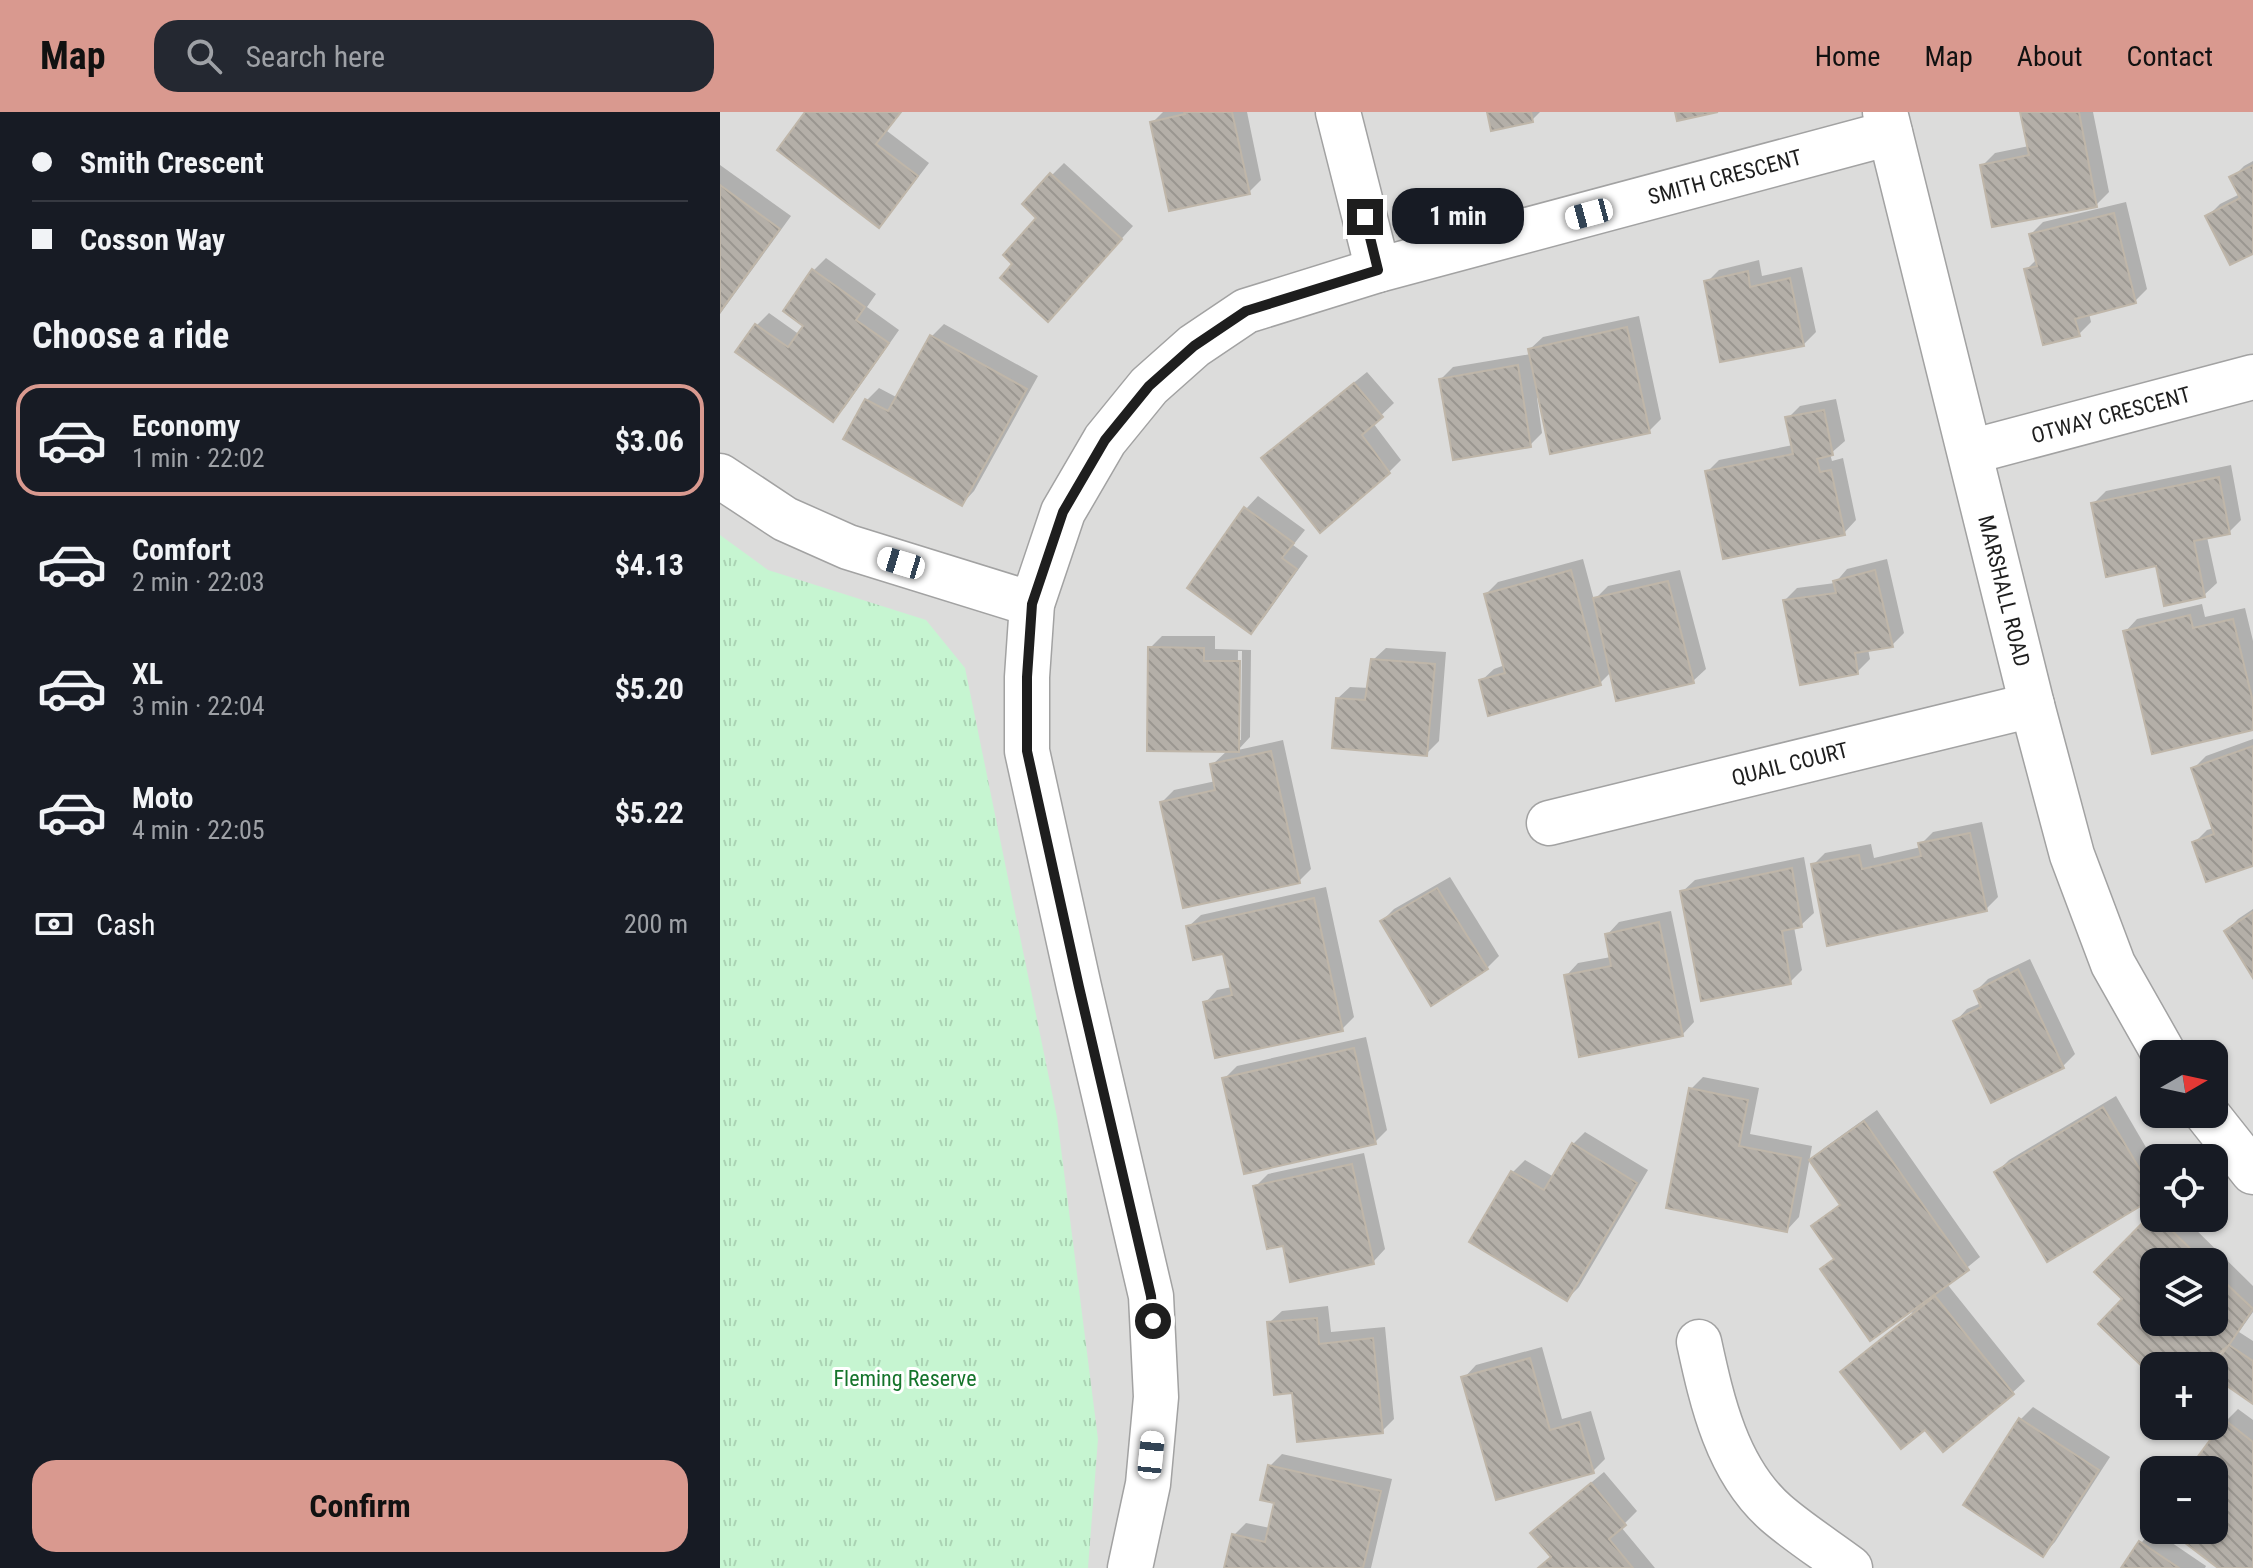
<!DOCTYPE html>
<meta charset="utf-8">
<style>
body{margin:0;font-family:"Roboto Condensed",sans-serif;background:#242831;color:#f1f3f6;height:100vh;display:flex;flex-direction:column;font-size:30px;white-space:nowrap}
*{box-sizing:border-box;margin:0}
p{font-size:26px;color:#9ea1a6}
.icon{flex:none;width:44px;height:44px;fill:none;stroke:currentColor;stroke-width:2;stroke-linecap:round;stroke-linejoin:round}
.map{position:relative;flex:1;overflow:hidden}
.details{display:flex;flex-direction:column;background:#171b24;width:720px}
.details>*{flex:none}
.hud{display:grid;align-content:center;height:176px;padding:0 32px;background:#171b24}
.needle{width:52px;rotate:81deg}
.fabs{position:absolute;left:1420px;top:928px;display:grid;gap:16px}
.fabs a{display:grid;place-items:center;width:88px;height:88px;border-radius:16px;background:#171b24;box-shadow:0 2px 6px #0004;font-size:40px}
.end{position:absolute;width:36px;height:36px;margin:-18px;border:10px solid #1e1e1e;background:#fff;box-shadow:0 0 0 4px #fff}
.from{border-radius:50%}
.bubble{position:absolute;height:56px;border-radius:24px;background:#171b24;box-shadow:0 2px 6px #0004;font-size:26px;font-weight:700;line-height:56px;text-align:center}
.car{position:absolute;width:24px;height:48px;margin:-24px -12px;border-radius:10px;box-shadow:0 0 6px 2px #0007;background:linear-gradient(#fff 24%,#345 0 40%,#fff 0 76%,#345 0 86%,#fff 0)}
.hud b{display:flex;align-items:center;gap:28px;height:76px;font-size:30px}
.hud b+b{border-top:2px solid #363941}
.hud i{width:20px;height:20px;background:#f1f3f6}
ul{padding:0;list-style:none}
li{display:flex;align-items:center;gap:24px;height:112px;margin:0 16px 12px;padding:0 16px;border:4px solid transparent;border-radius:24px}
li div{flex:1}
li b{display:block;font-size:30px}
li em{font-style:normal;font-weight:700}
li.active{border-color:#d9998f}
li>.icon{width:72px;height:72px;stroke-width:1.5}
h2{padding:0 32px;font-size:36px;line-height:96px}
.pay{display:flex;align-items:center;gap:20px;height:88px;padding:0 32px;font-size:30px}
.pay p{margin-inline-start:auto}
.action{display:flex;gap:16px;margin-top:auto;padding:16px 32px}
.action a{flex:1;height:92px;border-radius:24px;background:#d9998f;color:#111;font-size:32px;font-weight:700;line-height:92px;text-align:center}
header{display:flex;align-items:center;gap:48px;box-sizing:border-box;height:112px;padding:0 40px;background:#d9998f;color:#111}
header strong{font-size:38px}
nav{display:flex;gap:44px;margin-inline-start:auto;font-size:28px}
.search{width:560px;height:72px;background:#242831;display:flex;align-items:center;gap:20px;box-sizing:border-box;padding:0 28px;border-radius:24px;color:#9ea1a6;font-size:30px}
main{display:flex;flex:1;min-height:0}
.map>svg:first-child{display:block}
</style>
<header>
<strong>Map</strong>
<div class="search"><svg class="icon" aria-label="search" viewBox="0 0 24 24"><circle cx="10" cy="10" r="6"/><path d="M15 15l6 6"/></svg>Search here</div>
<nav><a>Home</a><a>Map</a><a>About</a><a>Contact</a></nav>
</header>
<main>
<section class="details">
<div class="hud">
<b><i class="from"></i>Smith Crescent</b>
<b><i></i>Cosson Way</b>
</div>
<h2>Choose a ride</h2>
<ul>
<li class="active"><svg class="icon" aria-label="car" viewBox="0 0 24 24"><path d="M5 17H2v-5l4-1 3-4h7l3 4 3 1v5h-3M9 17h6M6 11h13"/><circle cx="7" cy="17" r="2"/><circle cx="17" cy="17" r="2"/></svg><div><b>Economy</b><p>1 min · 22:02</p></div><em>$3.06</em></li>
<li><svg class="icon" aria-label="car" viewBox="0 0 24 24"><path d="M5 17H2v-5l4-1 3-4h7l3 4 3 1v5h-3M9 17h6M6 11h13"/><circle cx="7" cy="17" r="2"/><circle cx="17" cy="17" r="2"/></svg><div><b>Comfort</b><p>2 min · 22:03</p></div><em>$4.13</em></li>
<li><svg class="icon" aria-label="car" viewBox="0 0 24 24"><path d="M5 17H2v-5l4-1 3-4h7l3 4 3 1v5h-3M9 17h6M6 11h13"/><circle cx="7" cy="17" r="2"/><circle cx="17" cy="17" r="2"/></svg><div><b>XL</b><p>3 min · 22:04</p></div><em>$5.20</em></li>
<li><svg class="icon" aria-label="car" viewBox="0 0 24 24"><path d="M5 17H2v-5l4-1 3-4h7l3 4 3 1v5h-3M9 17h6M6 11h13"/><circle cx="7" cy="17" r="2"/><circle cx="17" cy="17" r="2"/></svg><div><b>Moto</b><p>4 min · 22:05</p></div><em>$5.22</em></li>
</ul>
<div class="pay"><svg class="icon" aria-label="cash" viewBox="0 0 24 24"><path d="M3 7h18v10H3z"/><circle cx="12" cy="12" r="2"/></svg>Cash<p>200 m</p></div>
<div class="action"><a>Confirm</a></div>
</section>
<div class="map">
<svg width="1533" height="1456" viewBox="0 0 1533 1456">
<defs>
<pattern id="park-tufts" width="24" height="20" patternUnits="userSpaceOnUse" patternTransform="scale(2)"><rect width="24" height="20" fill="#c6f5d1"/><path d="M3 7l-1-3M5 7V3M7 7l1-3M15 17l-1-3M17 17v-4M19 17l1-3" fill="none" stroke="#aad2b3"/></pattern>
<pattern id="building-back-hatch" width="6" height="6" patternUnits="userSpaceOnUse" patternTransform="scale(2)"><rect width="6" height="6" fill="#b4afa8"/><path d="M-1 5l2 2M0 0l6 6M5-1l2 2" fill="none" stroke="#9a9690"/></pattern>
</defs>
<rect width="100%" height="100%" fill="#eeede5"/>
<path fill="#dcdcdb" fill-rule="evenodd" d="M0 0H1533V1456H0ZM1434 942H1494V1002H1434ZM1434 1046H1494V1106H1434ZM1434 1150H1494V1210H1434ZM1434 1254H1494V1314H1434ZM1434 1358H1494V1418H1434Z"/>
<path fill="url(#park-tufts)" d="M0 423 48 458 206 508 245 556 337 1005 378 1327 368 1456H0Z"/>
<g fill="#0003" fill-rule="evenodd">
<path d="M88 0H181L167 19 209 51 170 102 158 114Z"/>
<path d="M443 0H527L541 68 529 80 432 11Z"/>
<path d="M769 0H820L812 8Z"/>
<path d="M1302 0H1373L1389 80 1376 93 1262 54 1275 41 1309 34Z"/>
<path d="M1533 49V139L1488 104 1500 92 1520 82 1512 66 1524 54Z"/>
<path d="M344 51 413 114 340 195 295 152 319 106 332 63Z"/>
<path d="M0 53 71 104 0 202Z"/>
<path d="M1406 90 1427 177 1415 189 1369 201 1371 210 1359 222 1306 158 1317 147 1311 122 1323 110Z"/>
<path d="M106 146 156 182 147 195 179 218 125 295 113 307 18 239 37 213 49 201 80 223 86 213 94 158Z"/>
<path d="M1039 148 1042 164 1082 155 1096 220 1083 233 987 170 999 158Z"/>
<path d="M919 204 941 307 929 319 820 285 817 286 822 321 810 333 721 267 733 255 811 242 810 237 823 225Z"/>
<path d="M224 212 318 264 254 379 242 392 125 326 147 288 159 276 178 286 212 224Z"/>
<path d="M647 260 674 291 653 311 681 348 669 360 556 334Z"/>
<path d="M1116 287 1125 329 1110 342 1112 349 1123 346 1136 408 1124 421 987 360 999 348 1073 333 1068 306 1080 294Z"/>
<path d="M1511 353 1521 408 1509 420 1487 425 1497 471 1484 483 1438 452 1373 392 1386 379Z"/>
<path d="M538 384 585 418 573 433 588 444 543 507 531 520 526 397Z"/>
<path d="M863 447 874 488 888 474 960 458 986 557 973 569 891 560 880 571 761 569 774 557 785 553 766 482 778 470Z"/>
<path d="M1167 447 1184 521 1172 533 1148 537 1150 547 1137 560 1065 488 1077 476 1115 471 1127 457Z"/>
<path d="M1482 492 1485 505 1525 496 1533 529V616L1405 520 1417 507Z"/>
<path d="M442 524H495V537L531 538 530 625 518 638 563 628 591 757 579 769 442 690 454 678 496 669 492 653 508 638 430 536ZM518 539H522L521 628H517Z"/>
<path d="M666 536 726 540 719 629 706 642 617 587 630 575 649 576 653 548Z"/>
<path d="M1533 627V752L1474 731 1487 718 1494 716 1474 656 1486 644Z"/>
<path d="M1262 710 1278 785 1266 797 1093 753 1105 741 1151 732 1154 746 1201 735V732L1213 720Z"/>
<path d="M1084 745 1094 801 1081 813 1074 815 1082 858 1070 870 962 780 975 768Z"/>
<path d="M730 765 779 844 767 856 662 809 674 797Z"/>
<path d="M606 775 634 905 622 917 485 891 497 878 512 875 505 840 468 815 481 803Z"/>
<path d="M1533 797V862L1506 819 1518 807Z"/>
<path d="M951 799 974 910 962 923 846 864 858 851 891 845 887 823 899 810Z"/>
<path d="M1310 847 1355 942 1343 954 1272 988 1235 910 1247 897 1261 891 1256 879 1268 867Z"/>
<path d="M646 925 667 1018 655 1030 504 967 517 954Z"/>
<path d="M983 965 1039 976 1030 1022 1092 1034 1079 1105 1067 1118 971 977Z"/>
<path d="M1396 984 1434 1049V1084L1277 1060 1289 1048Z"/>
<path d="M1157 998 1260 1145 1227 1172 1305 1269 1292 1281 1135 1248 1193 1201 1102 1158 1115 1145 1094 1114 1121 1091 1092 1048 1104 1036Z"/>
<path d="M865 1020 928 1058 859 1175 847 1187 793 1060 805 1048 834 1065 853 1032Z"/>
<path d="M644 1041 665 1137 653 1150 564 1132 535 1075 548 1062Z"/>
<path d="M1434 1101V1106H1464L1533 1174V1200L1519 1220 1533 1229V1290L1494 1256 1513 1226 1481 1254H1434V1263L1404 1187 1377 1160ZM1434 1150H1494V1210H1434Z"/>
<path d="M608 1194 611 1220 665 1215 674 1307 662 1319 574 1279 549 1211 562 1199Z"/>
<path d="M822 1235 842 1307 871 1299 885 1347 873 1359 744 1266 756 1253Z"/>
<path d="M1313 1295 1390 1345 1335 1430 1323 1443 1301 1307Z"/>
<path d="M1518 1297 1533 1308V1456H1502L1452 1418H1494V1358H1492L1506 1309Z"/>
<path d="M562 1342 672 1367 651 1456H506L514 1423 526 1411 550 1416 556 1390 550 1354Z"/>
<path d="M884 1360 917 1399 901 1415 935 1456H820L833 1444 825 1409Z"/>
<path d="M1433 1418 1486 1454 1485 1456H1404L1421 1431Z"/>
</g>
<g fill="url(#building-back-hatch)" stroke="#bfb6a9" stroke-width="2">
<path d="M85 0H181L156 32 198 64 159 116 57 38Z"/>
<path d="M464 0H512L530 82 449 99 430 10 465 2Z"/>
<path d="M767 0H811L813 10 771 19Z"/>
<path d="M955 0H998L957 9Z"/>
<path d="M1300 0H1359L1377 95 1272 115 1260 53 1309 43Z"/>
<path d="M1533 53V142L1510 153 1485 104 1520 86 1509 65Z"/>
<path d="M330 61 402 127 328 210 280 166 292 152 283 143 316 106 302 92Z"/>
<path d="M0 73 60 117 0 200Z"/>
<path d="M1394 101 1416 191 1355 207 1360 224 1323 233 1304 157 1317 154 1309 122Z"/>
<path d="M92 157 145 195 136 208 169 231 113 310 15 240 35 212 68 235 83 214 63 199Z"/>
<path d="M1028 159 1030 175 1070 166 1084 234 1000 250 984 169Z"/>
<path d="M907 215 930 321 830 342 808 237Z"/>
<path d="M210 223 307 277 242 394 123 327 145 287 168 299Z"/>
<path d="M798 253 811 335 733 348 719 267Z"/>
<path d="M634 271 663 305 642 323 670 361 600 421 541 346Z"/>
<path d="M1104 298 1113 343 1097 347 1100 360 1111 358 1125 423 1003 447 985 359 1073 342 1065 305Z"/>
<path d="M1499 365 1510 422 1474 429 1485 485 1444 494 1436 454 1386 465 1371 391Z"/>
<path d="M524 395 574 431 562 446 577 457 531 522 467 476Z"/>
<path d="M851 458 881 573 768 604 759 568 785 561 764 482Z"/>
<path d="M1155 458 1173 535 1135 541 1138 562 1080 573 1063 488 1116 481 1113 469Z"/>
<path d="M948 469 974 571 896 589 873 486Z"/>
<path d="M1470 503 1473 516 1513 507 1533 590V618L1432 642 1403 519Z"/>
<path d="M428 535 484 536V549H520L519 640 427 639Z"/>
<path d="M651 547 715 552 707 644 612 636 616 586 645 588Z"/>
<path d="M1533 634V754L1486 770 1472 730 1494 722 1471 656Z"/>
<path d="M551 639 580 771 463 796 440 690 495 678 490 652Z"/>
<path d="M1250 721 1267 799 1107 834 1091 752 1139 743 1142 757 1201 744 1198 731Z"/>
<path d="M1072 756 1082 815 1062 819 1071 872 981 889 960 779Z"/>
<path d="M717 776 768 857 711 894 660 809Z"/>
<path d="M594 786 623 919 495 946 483 890 512 883 503 842 473 848 466 814Z"/>
<path d="M1533 800V866L1504 819Z"/>
<path d="M939 810 963 924 859 945 844 863 891 854 885 822Z"/>
<path d="M1298 857 1344 956 1271 991 1233 909 1261 895 1254 879Z"/>
<path d="M634 936 656 1032 524 1062 502 966Z"/>
<path d="M969 976 1028 988 1019 1034 1081 1046 1067 1120 946 1096Z"/>
<path d="M1383 995 1434 1081V1086L1327 1150 1274 1060Z"/>
<path d="M1144 1009 1249 1158 1150 1229 1100 1157 1114 1147 1091 1114 1120 1093 1089 1048Z"/>
<path d="M852 1031 917 1071 847 1189 749 1130 791 1059 824 1078Z"/>
<path d="M632 1052 654 1152 570 1170 563 1134 547 1137 533 1074Z"/>
<path d="M1433 1100 1434 1106H1439L1484 1150H1434V1210H1494V1160L1533 1197 1509 1233 1484 1254H1434V1266L1378 1212 1402 1187 1374 1160Z"/>
<path d="M1215 1184 1294 1282 1223 1340 1205 1318 1181 1337 1120 1260Z"/>
<path d="M597 1206 599 1232 653 1226 663 1321 577 1330 572 1281 554 1283 547 1210Z"/>
<path d="M1509 1233 1533 1249V1292L1494 1265 1493 1254Z"/>
<path d="M810 1246 830 1318 859 1310 874 1361 776 1388 741 1265Z"/>
<path d="M1299 1306 1379 1358 1323 1445 1243 1393Z"/>
<path d="M1505 1308 1533 1330V1456H1498L1448 1418H1494V1358H1490L1476 1347Z"/>
<path d="M548 1353 661 1379 643 1456H504L512 1422 545 1430 554 1391 540 1388Z"/>
<path d="M871 1371 906 1413 889 1427 913 1456H818L831 1445 810 1421Z"/>
<path d="M1419 1429 1459 1456H1401Z"/>
</g>
<g fill="none" stroke-linecap="round" stroke-linejoin="round">
<defs>
<g id="minor">
<path d="M618 0 658 158"/>
<path d="M1165 0 1312 593 1352 743 1393 852 1444 942"/>
<path d="M1250 340 1533 265"/>
<path d="M0 364 65 407 128 435 312 492"/>
<path d="M829 711 1312 593"/>
<path d="M1487 1002 1533 1060"/>
<path d="M979 1230C992 1290 1007 1358 1056 1401 1079 1421 1106 1438 1130 1456"/>
<path d="M410 1456 428 1372 436 1285 431 1184 359 875 307 639V565L312 492 343 400 385 328 429 274 474 234 526 199 658 158 1170 21"/>
</g>
</defs>
<use href="#minor" stroke="#a2a2a2" stroke-width="47"/>
<use href="#minor" stroke="#fff" stroke-width="44"/>
</g>
<g fill="none" stroke-linecap="round" stroke-linejoin="round">
<path stroke="#1e1e1e" stroke-width="10" d="M433 1209 431 1184 359 875 307 639V565L312 492 343 400 385 328 429 274 474 234 526 199 658 158 645 105"/>
</g>
<g text-anchor="middle" dominant-baseline="central" stroke-width="6" stroke-linejoin="round" paint-order="stroke">
<g font-size="22" fill="#1e1e1e" stroke="#fff">
<text transform="translate(1005 65) rotate(-15)">SMITH CRESCENT</text>
<text transform="translate(1391 303) rotate(-15)">OTWAY CRESCENT</text>
<text transform="translate(1284 479) rotate(76)">MARSHALL ROAD</text>
<text transform="translate(1070 652) rotate(-14)">QUAIL COURT</text>
</g>
<g font-size="22" fill="#15742b" stroke="#fff">
<text x="185" y="1266">Fleming Reserve</text>
</g>
</g>
</svg>
<div class="fabs">
<a><svg class="needle" viewBox="-14 -14 28 28"><path d="M0-13l5 13h-10z" fill="#e53935"/><path d="M0 13l5-13h-10z" fill="#9ea1a6"/></svg></a>
<a><svg class="icon" aria-label="locate" viewBox="0 0 24 24"><circle cx="12" cy="12" r="6"/><path d="M12 2v4M12 18v4M2 12h4M18 12h4"/></svg></a>
<a><svg class="icon" aria-label="layers" viewBox="0 0 24 24"><path d="M12 4l9 5-9 5-9-5zM3 14l9 5 9-5"/></svg></a>
<a>+</a>
<a>−</a>
</div>
<i class="end from" style="left:433px;top:1209px"></i>
<i class="end" style="left:645px;top:105px"></i>
<div class="bubble" style="left:672px;top:76px;width:132px">1 min</div>
<i class="car" style="left:869px;top:102px;rotate:255deg"></i>
<i class="car" style="left:181px;top:451px;rotate:287deg"></i>
<i class="car" style="left:431px;top:1343px;rotate:6deg"></i>
</div>
</main>
